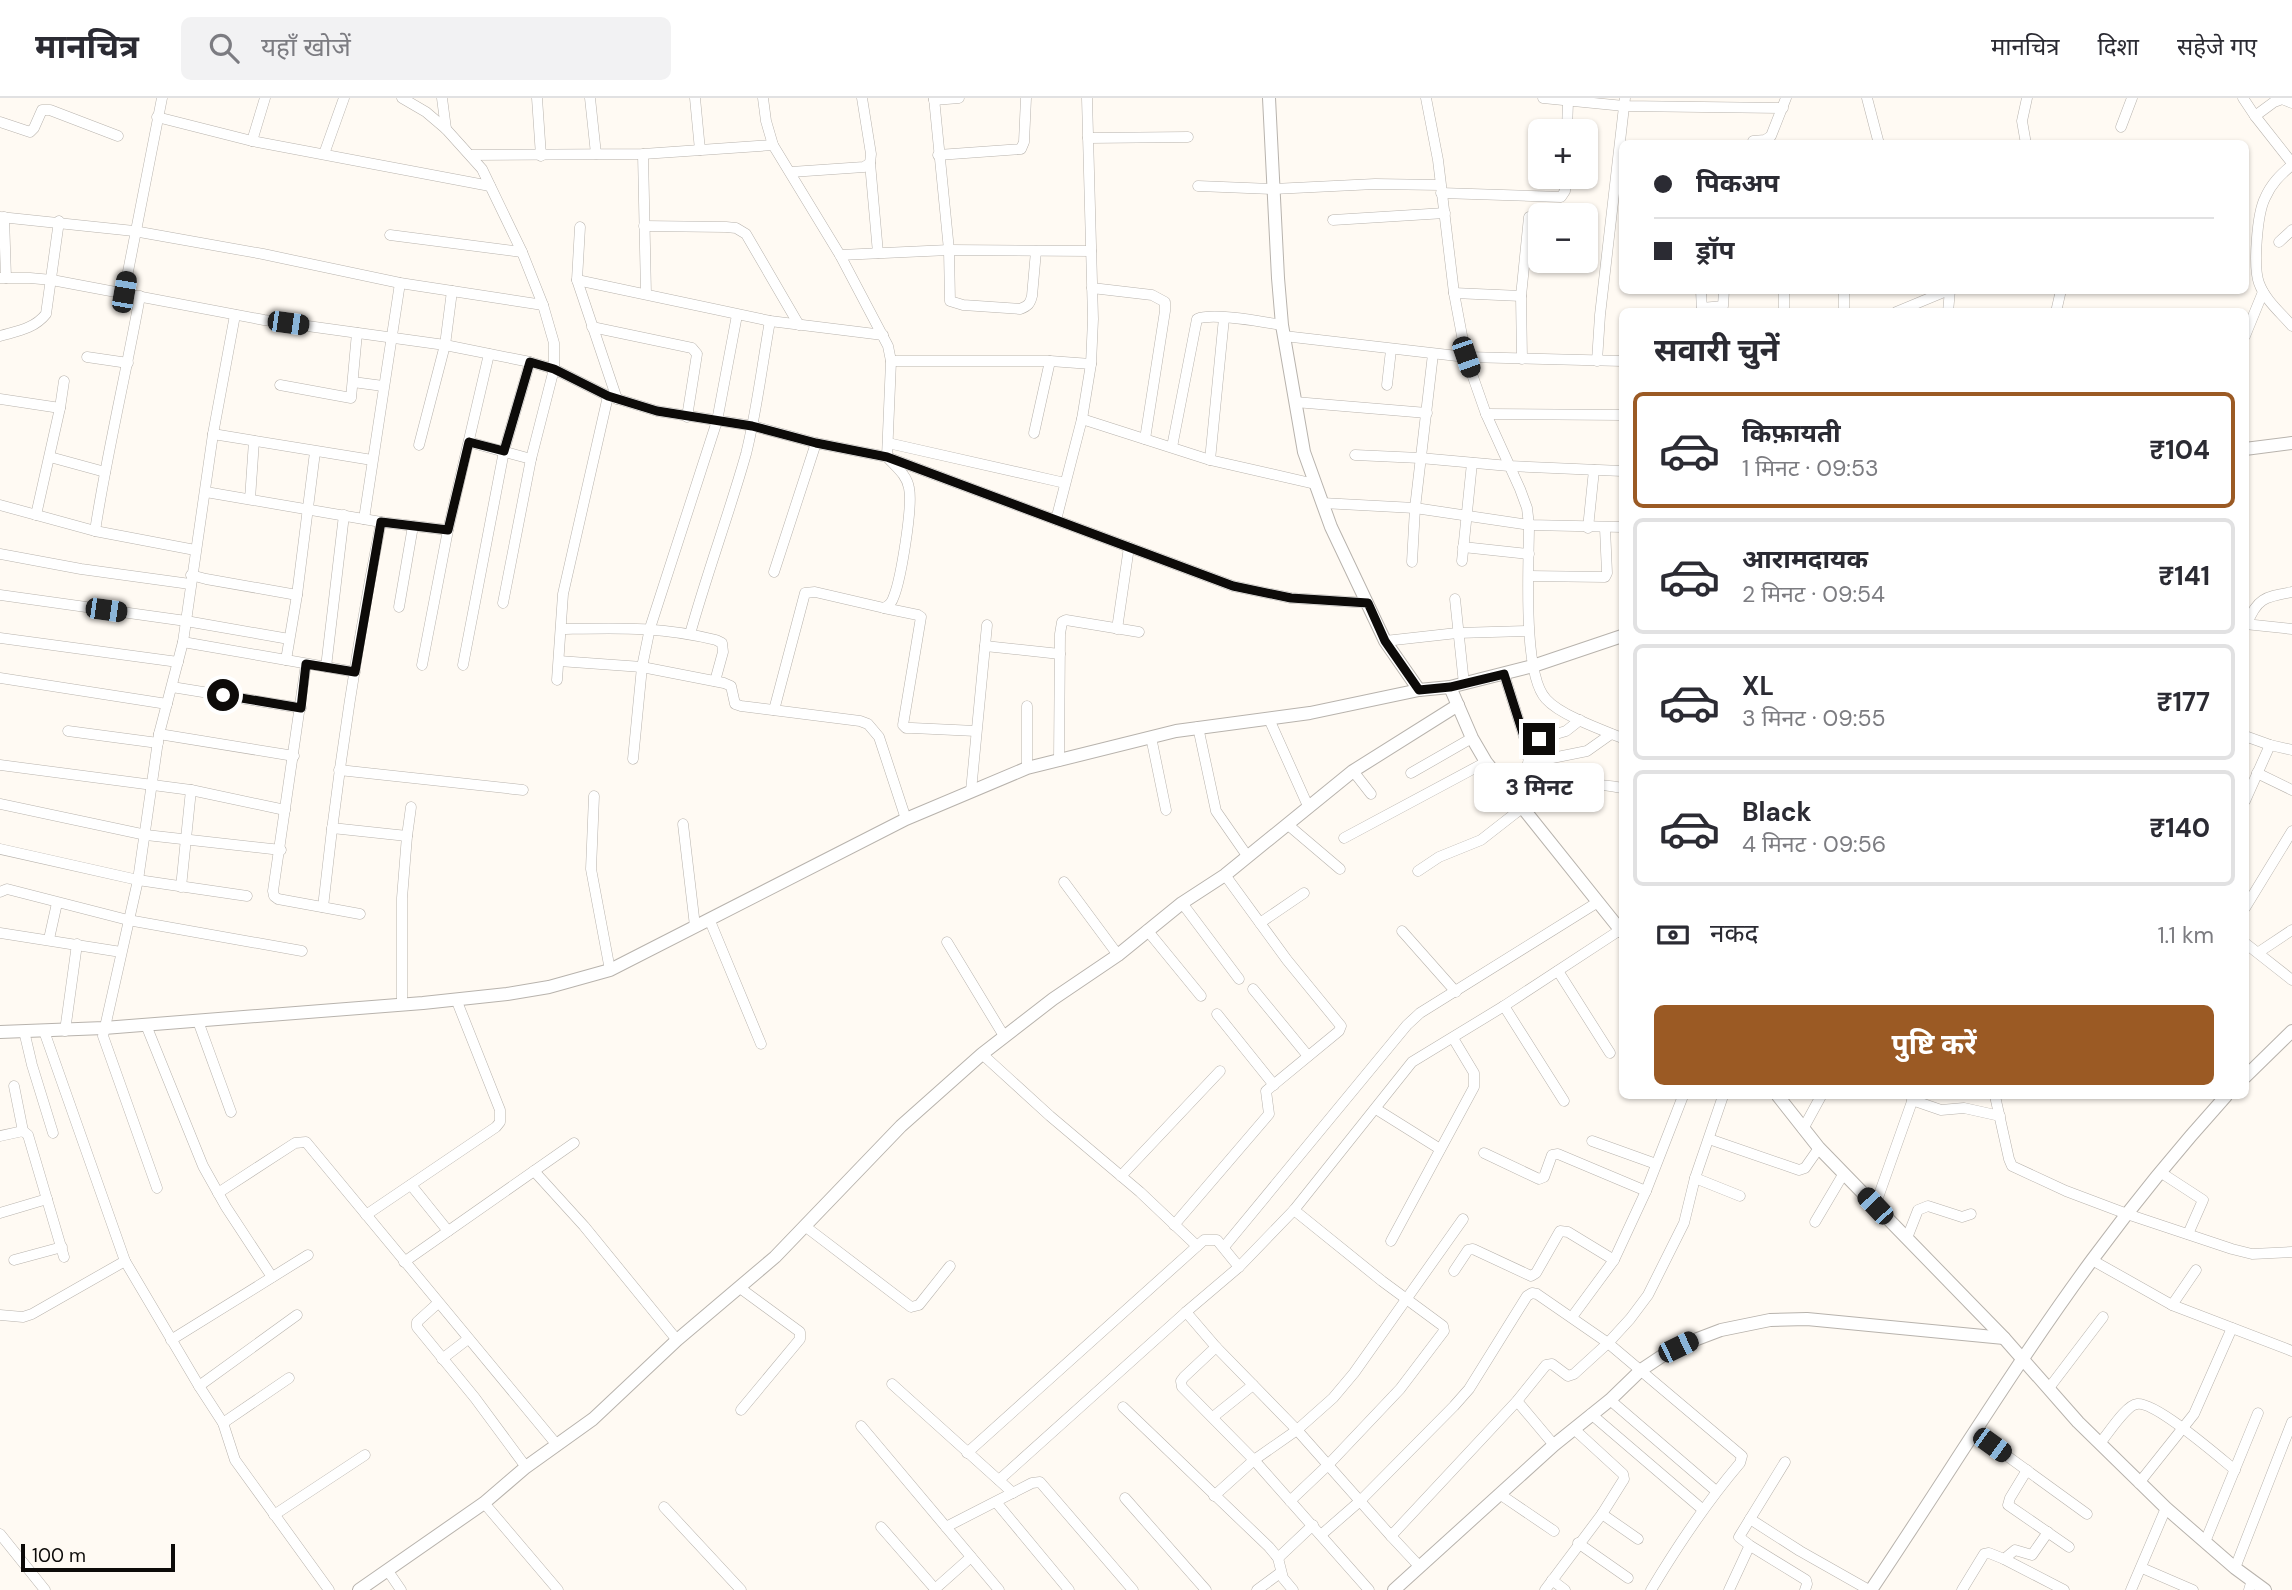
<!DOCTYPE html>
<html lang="hi">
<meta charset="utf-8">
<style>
body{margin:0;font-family:"DM Sans","Noto Sans Devanagari",sans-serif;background:#f2f2f3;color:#2b2b33;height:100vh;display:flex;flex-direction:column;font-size:26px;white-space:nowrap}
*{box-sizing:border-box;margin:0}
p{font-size:23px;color:#7c7c81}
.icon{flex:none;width:38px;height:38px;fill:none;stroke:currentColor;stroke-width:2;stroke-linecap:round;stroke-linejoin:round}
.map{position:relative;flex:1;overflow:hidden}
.sheet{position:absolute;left:1619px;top:210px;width:630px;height:791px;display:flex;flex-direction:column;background:#fff;border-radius:10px;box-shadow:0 2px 5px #0004}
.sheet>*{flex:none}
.top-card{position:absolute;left:1619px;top:42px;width:630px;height:154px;border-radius:10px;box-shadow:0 2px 5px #0004;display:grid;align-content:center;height:154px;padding:0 35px;background:#fff}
.fabs{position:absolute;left:1528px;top:21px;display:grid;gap:14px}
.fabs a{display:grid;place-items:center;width:70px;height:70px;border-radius:10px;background:#fff;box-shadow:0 2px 5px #0004;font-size:35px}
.scale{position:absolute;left:21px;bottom:18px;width:154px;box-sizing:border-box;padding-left:7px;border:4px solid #0d0b09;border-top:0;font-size:19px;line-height:24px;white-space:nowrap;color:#0d0b09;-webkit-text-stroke:5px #fffaf3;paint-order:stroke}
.end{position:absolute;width:32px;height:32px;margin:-16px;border:9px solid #0d0b09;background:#fff;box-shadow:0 0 0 4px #fff}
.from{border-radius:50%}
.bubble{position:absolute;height:49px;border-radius:10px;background:#fff;box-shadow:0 2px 5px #0004;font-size:23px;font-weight:700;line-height:49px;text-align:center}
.car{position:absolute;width:21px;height:42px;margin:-21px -10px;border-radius:9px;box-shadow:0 0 5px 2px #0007;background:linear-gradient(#222 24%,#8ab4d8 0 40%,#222 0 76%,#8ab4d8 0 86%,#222 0)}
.top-card b{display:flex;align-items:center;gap:24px;height:66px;font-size:26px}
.top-card b+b{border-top:2px solid #e1e1e2}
.top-card i{width:18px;height:18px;background:#2b2b33}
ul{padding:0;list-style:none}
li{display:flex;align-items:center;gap:21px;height:116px;margin:0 14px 10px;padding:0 21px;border:4px solid #e1e1e2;border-radius:10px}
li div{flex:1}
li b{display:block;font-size:26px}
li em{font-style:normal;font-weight:700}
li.selected{border-color:#9b5a24}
li>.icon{width:63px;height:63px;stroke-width:1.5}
h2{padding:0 35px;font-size:32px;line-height:84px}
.pay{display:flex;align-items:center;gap:18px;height:77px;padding:0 35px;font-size:26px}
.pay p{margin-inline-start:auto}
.button{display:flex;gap:14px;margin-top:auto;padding:14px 35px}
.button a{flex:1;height:80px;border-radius:10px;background:#9b5a24;color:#fff;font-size:28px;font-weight:700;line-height:80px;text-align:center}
header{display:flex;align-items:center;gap:42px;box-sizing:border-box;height:98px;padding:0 35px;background:#fff;border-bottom:2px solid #e1e1e2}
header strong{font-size:33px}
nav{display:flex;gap:38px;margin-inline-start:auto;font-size:24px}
.search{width:490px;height:63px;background:#f2f2f3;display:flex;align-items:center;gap:18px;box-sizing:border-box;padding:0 24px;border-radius:10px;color:#7c7c81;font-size:26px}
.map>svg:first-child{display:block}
</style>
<header>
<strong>मानचित्र</strong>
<div class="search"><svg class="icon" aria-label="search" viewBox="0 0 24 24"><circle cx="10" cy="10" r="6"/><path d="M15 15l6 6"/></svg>यहाँ खोजें</div>
<nav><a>मानचित्र</a><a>दिशा</a><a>सहेजे गए</a></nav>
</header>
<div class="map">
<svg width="2292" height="1492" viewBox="0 0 2292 1492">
<rect width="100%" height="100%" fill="#fffaf3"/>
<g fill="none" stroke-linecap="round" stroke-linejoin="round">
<defs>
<g id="minor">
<path d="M402 0 426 14 446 31 482 71 522 154 543 207 554 245V271L531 361 503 505"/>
<path d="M442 0 446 31"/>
<path d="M537 0 541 58"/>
<path d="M590 0 596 56"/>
<path d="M695 0 700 52"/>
<path d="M763 0 766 23 773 47 840 157 888 248 891 263 887 359C896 369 907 377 909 390 913 408 901 480 894 498 892 504 890 507 884 510L815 494 805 495 774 612"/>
<path d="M934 0 949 152 950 203 963 207 1020 211C1028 208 1030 206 1032 198L1036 153"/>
<path d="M1426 0 1438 62 1454 195 1466 259 1486 316 1520 391 1527 410 1529 427C1529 464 1522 576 1546 601 1560 617 1602 632 1622 640"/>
<path d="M1543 0 1624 8 1783 10"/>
<path d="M1867 0 1879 46"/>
<path d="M2243 0 2255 18 2292 65"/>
<path d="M934 2 959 0"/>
<path d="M2255 18 2274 4 2282 1 2292 5"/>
<path d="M157 19 252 43 490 88"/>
<path d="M0 24 30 34 34 30 42 12H50L118 38"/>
<path d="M2121 29 2132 0"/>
<path d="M1567 33 1568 3"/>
<path d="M1088 40 1188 39"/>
<path d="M252 43 265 0"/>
<path d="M1753 43 1765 42 1771 38 1786 0"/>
<path d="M2026 46 2022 23 2027 0"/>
<path d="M324 56 344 0"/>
<path d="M643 56 646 196"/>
<path d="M471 57 643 56 773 47"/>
<path d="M938 57 1021 51 1024 44 1026 0"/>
<path d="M870 65 878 155"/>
<path d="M2292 67C2280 77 2271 86 2265 100 2257 116 2253 169 2259 185 2265 202 2281 215 2292 228"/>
<path d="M791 74 864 69 870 65 871 56 862 0"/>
<path d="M1198 88 1273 91 1375 86 1440 87"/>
<path d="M1441 95 1561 99 1565 93V79"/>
<path d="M0 119 134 133 263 156 400 185 543 207"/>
<path d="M4 119 6 180"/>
<path d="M1333 122 1445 115"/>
<path d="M644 128 726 129 736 130 746 136 799 227"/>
<path d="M580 129 577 182 617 301"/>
<path d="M390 137 522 154"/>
<path d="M2279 144 2292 132"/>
<path d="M840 157 949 152 1091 153"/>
<path d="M0 180H30L52 182 264 222 445 247 530 264 554 271 608 298 657 313 753 328 816 345 887 359 1233 488 1291 500 1368 505"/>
<path d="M577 182 770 223 883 237"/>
<path d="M1092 190 1152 197 1165 204V213L1145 341"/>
<path d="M1701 192 1702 214"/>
<path d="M1844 192V214"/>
<path d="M124 194 162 0"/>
<path d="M1454 195 1521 198"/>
<path d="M1702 210 1723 208 1724 192"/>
<path d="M1784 214V192"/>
<path d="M1896 214 1949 192"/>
<path d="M1948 214 1950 192"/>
<path d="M2056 214 2061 192"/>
<path d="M592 229 692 250 697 256 687 319"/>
<path d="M0 238C17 233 34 231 46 216L59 123"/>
<path d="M1284 238 1466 259 1622 263"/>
<path d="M2245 238 2263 194"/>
<path d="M87 259 128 265"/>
<path d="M1522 261 1521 198 1529 119"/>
<path d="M891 263H1050L1091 266"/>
<path d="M1597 263 1600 217 1625 0"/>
<path d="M353 284 383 288"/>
<path d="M280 287 351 300 357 235"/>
<path d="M1387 287 1391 252"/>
<path d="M0 301 60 310"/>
<path d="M1295 304 1427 315"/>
<path d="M1486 316 1622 317"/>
<path d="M1082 321 1210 362 1315 386"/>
<path d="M1034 335 1050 263"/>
<path d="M213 336 372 362"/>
<path d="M469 344 531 361"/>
<path d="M888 345 1065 385"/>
<path d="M419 347 445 247 452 193"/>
<path d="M1172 349 1197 221C1213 214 1263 224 1282 227"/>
<path d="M1355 357 1420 360 1509 368 1622 373"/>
<path d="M50 359 105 374"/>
<path d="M1210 362 1224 220"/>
<path d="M206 394 381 424 448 432"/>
<path d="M250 401 254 343"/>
<path d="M1322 405 1415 410 1529 427 1622 429"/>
<path d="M0 407 95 433 195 452"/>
<path d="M36 417 60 310 64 283"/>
<path d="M364 421 400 185"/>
<path d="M1056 422 1082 321 1091 266 1093 221 1087 0"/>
<path d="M1588 430 1594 372"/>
<path d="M95 433C107 354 126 276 140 198"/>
<path d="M1463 449 1529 456"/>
<path d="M0 456 81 471 190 486"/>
<path d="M1462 463 1472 365"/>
<path d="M1412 464 1415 410 1433 256"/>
<path d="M774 474 816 345"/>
<path d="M191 477 206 481 297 497"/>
<path d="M1529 478 1605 479 1607 475 1605 430"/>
<path d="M0 497 186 523 289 541"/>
<path d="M1455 501 1464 586"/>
<path d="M399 509 413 428"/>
<path d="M884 510 918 517 921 519 903 627 906 630H912L976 633"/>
<path d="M2245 526 2292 531"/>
<path d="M2247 526C2257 500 2265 499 2292 494"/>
<path d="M561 531C617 530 661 528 716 542L722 545 723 554 715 583"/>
<path d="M1117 531 1129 449"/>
<path d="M690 536C707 475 729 416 746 356 757 312 762 267 770 223"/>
<path d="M0 540 178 564"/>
<path d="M1385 543 1457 535 1528 533"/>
<path d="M183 544 355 574"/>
<path d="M985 548 1060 556"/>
<path d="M286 562 297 497 315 354"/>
<path d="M559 563 642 569 724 585 731 588 735 606 741 608 860 623 868 626 879 639 906 721"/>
<path d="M306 566 273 793 274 798 278 801 360 816"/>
<path d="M422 567 448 432 489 256"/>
<path d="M463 567 504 353 530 264"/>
<path d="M326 569 344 417"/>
<path d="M1504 576 1526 645 1533 693"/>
<path d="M0 580 167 606"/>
<path d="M557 582 563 496 608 298"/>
<path d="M172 589 301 610"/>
<path d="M1269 621 1308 708"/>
<path d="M1198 629 1216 713 1248 759"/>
<path d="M68 633 158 645"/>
<path d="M159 636 294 658"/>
<path d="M2245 638 2270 647 2292 652"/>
<path d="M1151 639 1166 712"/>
<path d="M1526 645 1566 633 1580 622"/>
<path d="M633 661 642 569 650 530 717 323 737 217"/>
<path d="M1059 663 1060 536 1062 524 1066 522 1139 534"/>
<path d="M1528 665 1587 653 1611 636"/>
<path d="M0 667 191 692 285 712"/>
<path d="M1027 670V608"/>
<path d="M339 672 523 692"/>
<path d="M1353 673 1371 696"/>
<path d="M1411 675 1472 640"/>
<path d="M2257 675 2292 692"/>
<path d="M971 693 987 527"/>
<path d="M1512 697C1550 689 1584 682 1622 690"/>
<path d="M594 698 591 771 610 872"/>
<path d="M2245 703 2270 647"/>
<path d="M0 706 146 737 281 752"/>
<path d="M683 726 695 828"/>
<path d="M1287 726 1340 771"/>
<path d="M332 730 407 738 411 709"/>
<path d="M1344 740 1486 664"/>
<path d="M0 751 138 782 247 798"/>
<path d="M1418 773 1439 759 1481 742 1522 710"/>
<path d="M1064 784 1118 857"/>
<path d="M181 789 191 692"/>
<path d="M0 794 7 791 128 822 302 853"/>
<path d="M1182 805 1239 881"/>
<path d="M323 809C337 680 356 551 381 424"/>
<path d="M2245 810 2292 733"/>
<path d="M710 823 761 946"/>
<path d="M1260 825 1304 795"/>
<path d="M1147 832 1201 898"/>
<path d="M1402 833 1456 894"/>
<path d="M0 835 121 854"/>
<path d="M49 841 57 805"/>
<path d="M947 844 1004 938"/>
<path d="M2245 845 2292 882"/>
<path d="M2259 854 2292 832"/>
<path d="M1558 873 1610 955"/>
<path d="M1253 891 1308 958"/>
<path d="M402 906V800L407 738"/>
<path d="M1504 908 1564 1003"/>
<path d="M1217 916 1274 987"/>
<path d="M198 923 231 1014"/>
<path d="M146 927 203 1068 226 1109 272 1179"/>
<path d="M24 933 32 967 53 1035"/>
<path d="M44 933 125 1163 199 1288 223 1325 235 1362 329 1492"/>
<path d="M65 933 77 846"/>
<path d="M982 956 1050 1018 1140 1094 1197 1148"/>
<path d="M14 988 23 1033"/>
<path d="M1995 998 2009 1061 2012 1068 2066 1093 2127 1116 2232 1151 2252 1156 2292 1154"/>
<path d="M1912 1002 1941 1012 1964 1010 2000 1018"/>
<path d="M1376 1011 1440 1051"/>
<path d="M1803 1031 1821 998"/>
<path d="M0 1038 23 1033 28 1037 64 1159"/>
<path d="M1709 1041 1799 1072 1805 1070 1819 1050"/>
<path d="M1592 1043 1656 1066"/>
<path d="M1484 1055 1539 1081 1544 1079 1552 1057 1558 1056 1646 1093"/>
<path d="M534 1073 584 1128 677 1242"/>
<path d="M2160 1074 2203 1102 2188 1136"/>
<path d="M1121 1078 1220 973"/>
<path d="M1695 1080 1740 1098"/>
<path d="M411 1087 448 1133"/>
<path d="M157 1090 103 938 138 782 159 636 183 544 213 336 235 217"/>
<path d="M218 1095 295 1045 306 1044 557 1347"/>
<path d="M1875 1108 1914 998"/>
<path d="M0 1115 47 1101"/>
<path d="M366 1117 496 1029 500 1024V1012L456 901"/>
<path d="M1815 1124 1844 1075"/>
<path d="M1174 1127 1269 1016 1266 993 1339 933 1341 928 1287 862 1225 777"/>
<path d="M806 1129 911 1209 919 1207 950 1168"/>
<path d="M1907 1140 1918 1112 1928 1108 1962 1119 1971 1116"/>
<path d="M1391 1143 1474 989V975L1453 940"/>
<path d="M1224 1149 1407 927 1420 915 1598 804"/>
<path d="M14 1162 62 1149"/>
<path d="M2092 1162 2172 1207 2292 1253"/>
<path d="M404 1164 574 1045"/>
<path d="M1454 1173 1468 1152 1473 1151 1531 1178 1536 1175 1560 1133 1568 1134 1614 1162"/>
<path d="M740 1190 800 1234V1241L741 1312"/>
<path d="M438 1205 417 1224V1229L475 1300 526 1369"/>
<path d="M2172 1207 2196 1172"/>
<path d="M1186 1214 1216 1249 1297 1332 1391 1438 1517 1303 1546 1267 1552 1266 1568 1278 1574 1276 1608 1245 1630 1221 1648 1197 1684 1125 1695 1080 1723 998"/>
<path d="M0 1217 23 1219 32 1216 125 1163"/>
<path d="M1572 1219 1614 1162 1646 1093 1683 998"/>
<path d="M171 1242 308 1157"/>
<path d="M1216 1249 1184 1279 1181 1283 1182 1289 1254 1362 1369 1492"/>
<path d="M442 1261 468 1241"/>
<path d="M892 1286 1013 1395"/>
<path d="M199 1288 297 1217"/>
<path d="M2049 1290 2103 1219"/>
<path d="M1610 1302 1716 1393"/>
<path d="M1517 1303 1554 1347"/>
<path d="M1123 1309 1269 1449 1278 1460 1283 1480 1293 1492"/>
<path d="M1591 1316 1702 1411"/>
<path d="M1213 1319 1253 1287"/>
<path d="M223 1325 289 1280"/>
<path d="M861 1328 999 1492"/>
<path d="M1974 1334 2087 1416"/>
<path d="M2100 1345C2108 1336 2126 1307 2137 1306 2155 1303 2219 1359 2235 1372"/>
<path d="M967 1355 1204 1142H1217L1239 1169"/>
<path d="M2027 1372 2010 1400 2008 1407 2069 1449"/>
<path d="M999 1382 1186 1214 1239 1169 1294 1112 1412 964 1504 908 1620 832"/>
<path d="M2139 1385 2194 1316 2232 1230"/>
<path d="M1501 1397 1554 1433"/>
<path d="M1214 1398 1254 1362 1297 1332 1333 1300 1354 1275 1463 1121"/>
<path d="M1125 1400 1206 1492"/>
<path d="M1290 1403 1328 1367 1400 1291 1444 1233 1443 1228 1382 1183 1294 1112"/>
<path d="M996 1404 1069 1492"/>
<path d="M484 1405 558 1492"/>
<path d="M664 1409 741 1492"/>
<path d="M1602 1416 1638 1441"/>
<path d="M274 1417 365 1357"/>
<path d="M1750 1421 1800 1453 1869 1492"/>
<path d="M881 1429 936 1492"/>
<path d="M946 1429 1032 1385 1040 1384 1133 1492"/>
<path d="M0 1436 45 1492"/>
<path d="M1321 1437 1360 1403 1454 1308 1469 1291 1527 1198 1532 1195 1537 1196 1608 1245 1742 1358 1740 1365C1706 1405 1678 1447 1651 1492"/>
<path d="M1391 1438 1420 1469"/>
<path d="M2205 1444 2258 1315"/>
<path d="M1578 1445 1628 1480"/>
<path d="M1749 1447 1806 1482 1807 1486 1805 1492"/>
<path d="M1278 1460 1313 1427"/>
<path d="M2004 1461 2064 1492"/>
<path d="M2142 1470 2193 1492"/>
<path d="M2235 1470 2292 1324"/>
<path d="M388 1473 401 1492"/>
<path d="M1552 1482 1565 1492"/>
<path d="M935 1491 971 1459"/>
<path d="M1257 1492 1280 1475"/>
<path d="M1545 1492 1602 1416 1624 1381 1623 1376 1574 1331"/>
<path d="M1729 1492 1749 1449 1748 1446 1739 1439 1785 1364"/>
<path d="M1962 1492 1984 1456 1989 1455 2004 1461 2015 1452 2032 1457 2048 1434"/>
<path d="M2131 1492 2166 1410"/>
<path d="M2249 1492 2252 1482"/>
</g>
<g id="tertiary">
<path d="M1269 0 1278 180 1282 227 1304 354 1331 429 1385 543 1419 592"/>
<path d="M2245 351 2292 345"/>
<path d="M1450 589 1472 640 1486 664 1622 834"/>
<path d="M0 934 104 930 423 905 507 896 549 889 610 872 906 721 1027 670 1176 633 1310 615 1419 592 1450 589 1533 568 1622 538"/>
<path d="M2245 979 2292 933"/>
<path d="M1778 998 1819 1050 2004 1240 2078 1324 2166 1410 2235 1470 2265 1492"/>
<path d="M359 1492 484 1405 526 1369 593 1321 677 1242 775 1159 901 1028 982 956 1053 901 1118 857 1182 805 1225 777 1353 673 1458 607"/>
<path d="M1394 1492 1554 1347 1610 1302 1641 1272 1665 1256 1692 1243 1721 1232 1770 1222 1807 1221 2004 1240"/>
<path d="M1871 1492C1945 1382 2014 1268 2092 1162 2134 1105 2179 1050 2226 998"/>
</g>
</defs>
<use href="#minor" stroke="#b8b3ad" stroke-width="11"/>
<use href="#tertiary" stroke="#b8b3ad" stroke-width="14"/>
<use href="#minor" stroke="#fff" stroke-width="10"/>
<use href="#tertiary" stroke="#fff" stroke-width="12"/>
</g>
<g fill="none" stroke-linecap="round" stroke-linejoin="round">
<path stroke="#0d0b09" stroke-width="9" d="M223 597 301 610 306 566 355 574 381 424 448 432 469 344 504 353 530 264 554 271 608 298 657 313 752 328 816 345 887 359 1233 488 1291 500 1368 505 1385 543 1419 592 1450 589 1504 576 1526 645 1539 641"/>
</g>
</svg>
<div class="fabs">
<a>+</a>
<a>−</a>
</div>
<div class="scale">100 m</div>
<i class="end from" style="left:223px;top:597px"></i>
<i class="end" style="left:1539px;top:641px"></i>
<div class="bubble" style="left:1474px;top:665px;width:130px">3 मिनट</div>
<i class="car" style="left:124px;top:194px;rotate:10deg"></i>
<i class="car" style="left:288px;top:225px;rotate:98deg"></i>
<i class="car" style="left:1466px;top:259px;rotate:161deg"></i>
<i class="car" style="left:106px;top:512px;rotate:98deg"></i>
<i class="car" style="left:1875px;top:1108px;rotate:317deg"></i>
<i class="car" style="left:1678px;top:1249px;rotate:64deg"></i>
<i class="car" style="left:1992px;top:1347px;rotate:126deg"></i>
<div class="top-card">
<b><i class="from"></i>पिकअप</b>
<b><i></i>ड्रॉप</b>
</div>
<section class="sheet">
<h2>सवारी चुनें</h2>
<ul>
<li class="selected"><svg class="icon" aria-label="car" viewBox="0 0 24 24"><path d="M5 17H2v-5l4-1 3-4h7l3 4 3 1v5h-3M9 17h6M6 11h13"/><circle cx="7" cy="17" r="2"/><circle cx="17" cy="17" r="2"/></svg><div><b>किफ़ायती</b><p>1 मिनट · 09:53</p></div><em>₹104</em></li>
<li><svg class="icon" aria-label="car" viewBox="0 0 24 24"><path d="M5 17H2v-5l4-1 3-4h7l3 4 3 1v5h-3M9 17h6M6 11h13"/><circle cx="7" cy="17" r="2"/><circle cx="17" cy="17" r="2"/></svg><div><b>आरामदायक</b><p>2 मिनट · 09:54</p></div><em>₹141</em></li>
<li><svg class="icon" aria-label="car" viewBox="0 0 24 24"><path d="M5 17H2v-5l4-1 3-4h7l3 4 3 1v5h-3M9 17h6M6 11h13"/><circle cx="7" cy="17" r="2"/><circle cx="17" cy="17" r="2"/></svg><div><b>XL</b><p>3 मिनट · 09:55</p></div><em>₹177</em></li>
<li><svg class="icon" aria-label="car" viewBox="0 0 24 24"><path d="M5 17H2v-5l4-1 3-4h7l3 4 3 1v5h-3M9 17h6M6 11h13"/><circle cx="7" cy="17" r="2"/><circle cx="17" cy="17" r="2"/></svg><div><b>Black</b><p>4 मिनट · 09:56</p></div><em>₹140</em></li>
</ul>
<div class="pay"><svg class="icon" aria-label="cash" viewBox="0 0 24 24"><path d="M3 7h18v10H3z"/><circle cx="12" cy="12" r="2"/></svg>नकद<p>1.1 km</p></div>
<div class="button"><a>पुष्टि करें</a></div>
</section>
</div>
